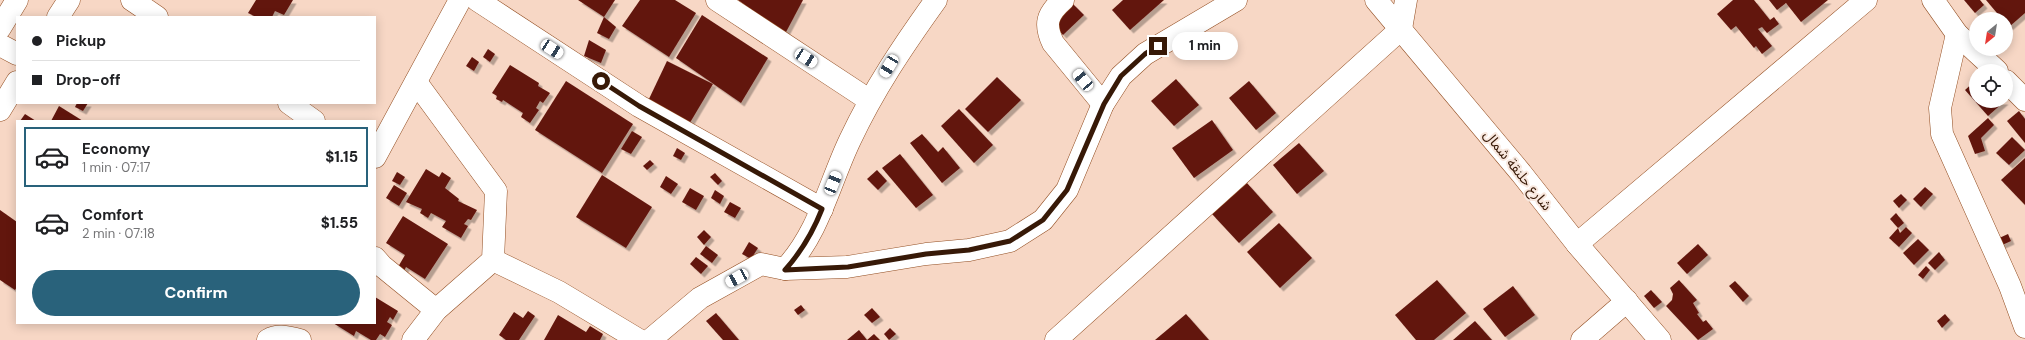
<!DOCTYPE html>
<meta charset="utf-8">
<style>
body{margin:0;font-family:"DM Sans","Noto Sans Arabic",sans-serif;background:#f6f6f6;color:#202124;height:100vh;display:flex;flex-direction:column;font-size:15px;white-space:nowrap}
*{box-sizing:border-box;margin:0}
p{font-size:13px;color:#757577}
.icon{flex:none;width:22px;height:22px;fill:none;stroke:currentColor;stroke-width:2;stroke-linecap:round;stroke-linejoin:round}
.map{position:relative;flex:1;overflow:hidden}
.drawer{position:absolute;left:16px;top:120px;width:360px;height:204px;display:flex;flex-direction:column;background:#fff;border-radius:0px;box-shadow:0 2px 10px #0003}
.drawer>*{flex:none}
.guide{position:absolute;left:16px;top:16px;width:360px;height:88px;border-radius:0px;box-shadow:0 2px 10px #0003;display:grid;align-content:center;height:88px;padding:0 16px;background:#fff}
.needle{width:26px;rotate:210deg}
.fabs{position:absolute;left:1969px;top:12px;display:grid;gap:8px}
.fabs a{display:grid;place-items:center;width:44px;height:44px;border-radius:50%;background:#fff;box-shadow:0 2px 10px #0003;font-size:20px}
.end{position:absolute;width:18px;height:18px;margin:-9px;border:5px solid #371907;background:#fff;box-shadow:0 0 0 2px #fff}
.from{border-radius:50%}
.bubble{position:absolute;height:28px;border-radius:14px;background:#fff;box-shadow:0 2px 10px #0003;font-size:13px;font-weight:800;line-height:28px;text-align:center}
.car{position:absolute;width:12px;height:24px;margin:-12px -6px;border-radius:5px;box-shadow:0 0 3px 1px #0007;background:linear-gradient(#fff 24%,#345 0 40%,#fff 0 76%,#345 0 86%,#fff 0)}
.guide b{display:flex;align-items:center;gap:14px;height:38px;font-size:15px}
.guide b+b{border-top:1px solid #e0e0e0}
.guide i{width:10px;height:10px;background:#202124}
ul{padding:7px 0 0;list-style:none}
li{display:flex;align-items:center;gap:12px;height:60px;margin:0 8px 6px;padding:0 8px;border:2px solid transparent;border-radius:0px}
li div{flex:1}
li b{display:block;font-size:15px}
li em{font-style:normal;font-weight:800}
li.current{border-color:#29627b}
li>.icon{width:36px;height:36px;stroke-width:1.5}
.button{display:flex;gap:8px;margin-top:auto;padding:8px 16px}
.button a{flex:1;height:46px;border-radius:24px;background:#29627b;color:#fff;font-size:16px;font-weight:800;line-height:46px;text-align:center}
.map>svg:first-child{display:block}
</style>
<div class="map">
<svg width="2025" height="340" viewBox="0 0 2025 340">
<defs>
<filter id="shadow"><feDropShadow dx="3.5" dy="3.5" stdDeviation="0" flood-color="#0004"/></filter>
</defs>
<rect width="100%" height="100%" fill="#f7d7c5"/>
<g fill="#62170f" filter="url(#shadow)">
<path d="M256 0H293L284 15 275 11 272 17H256L248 13Z"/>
<path d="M578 0H615L604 17Z"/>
<path d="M640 0H675L696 13 669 57 622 26Z"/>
<path d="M738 0H803L785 34Z"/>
<path d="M1123 0H1164L1130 30 1112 10Z"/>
<path d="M1733 0H1754L1770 20 1774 17 1779 24 1767 33 1762 27 1758 29 1772 46 1762 54 1756 46 1754 48 1736 26 1731 30 1717 14Z"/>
<path d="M1769 0H1828L1801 22 1786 3 1777 10Z"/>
<path d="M1964 0H1980L1984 5 1975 13Z"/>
<path d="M1986 0H2025V13L2009 27 2006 23V19H2002Z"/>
<path d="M1072 3 1084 15 1063 35 1052 23Z"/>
<path d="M702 15 768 58 741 103 676 58Z"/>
<path d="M604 17 616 27 609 39 597 33Z"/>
<path d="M589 40 606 50 601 63 584 56Z"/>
<path d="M488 49 495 54 490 62 483 57Z"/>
<path d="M472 57 479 62 474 71 466 66Z"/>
<path d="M667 61 713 84 688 126 648 101Z"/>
<path d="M510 65 539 83 538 86 550 93 543 103 540 101 536 108 539 110 530 123 521 117 523 113 503 100 502 102 496 99 497 96 492 93Z"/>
<path d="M997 77 1021 100 988 132 965 109Z"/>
<path d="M1176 79 1199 105 1174 126 1151 101Z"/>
<path d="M1976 80V101H2005L1988 116 1965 90Z"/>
<path d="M566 81 633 124 602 173 535 130Z"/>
<path d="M1249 81 1276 113 1256 130 1229 98Z"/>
<path d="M77 103H88L83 111 75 107Z"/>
<path d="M59 106 83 121H51Z"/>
<path d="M959 109 993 145 974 163 941 126Z"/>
<path d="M2019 111 2025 119V143L2007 121Z"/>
<path d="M25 114 36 121H20Z"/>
<path d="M1988 118 1994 125 1981 138 1985 151 1975 154 1968 136Z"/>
<path d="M1212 120 1233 150 1194 178 1172 148Z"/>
<path d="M632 131 642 137 631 154 621 149Z"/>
<path d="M922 134 938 152 943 147 960 168 942 183 910 143Z"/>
<path d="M2012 137 2025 150 2009 165 1996 153Z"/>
<path d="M1299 143 1324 171 1297 194 1273 165Z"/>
<path d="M677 148 685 153 681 160 673 156Z"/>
<path d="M900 154 933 195 916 208 882 168Z"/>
<path d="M2025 158V205L2001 180Z"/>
<path d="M650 160 654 164 647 170 643 166Z"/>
<path d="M426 169 439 177 442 172 451 178 445 188 459 199 458 201 477 210 471 220 468 219 464 224 468 226 461 238 442 227 446 221 431 213 428 218 420 213 422 209 406 202Z"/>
<path d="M877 170 887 181 878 190 867 179Z"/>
<path d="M397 172 405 177 400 185 392 181Z"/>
<path d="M715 173 722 181 718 185 710 177Z"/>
<path d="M602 175 652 207 626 248 576 217Z"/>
<path d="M666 176 678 184 671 194 660 187Z"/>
<path d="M1247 183 1273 212 1239 243 1212 214Z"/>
<path d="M394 185 407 193 399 206 386 198Z"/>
<path d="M1925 187 1933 194 1921 207 1913 199Z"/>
<path d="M690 188 704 196 696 210 682 202Z"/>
<path d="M715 190 724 196 720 204 711 198Z"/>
<path d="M1901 194 1907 200 1899 208 1893 201Z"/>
<path d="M730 202 741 208 735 218 724 212Z"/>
<path d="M0 210 17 222V287L15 290 0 280Z"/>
<path d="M1896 213 1904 223 1898 228 1890 219Z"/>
<path d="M403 216 448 244 425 279 406 267 404 271 398 267 405 255 386 243Z"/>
<path d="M1279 223 1312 258 1280 288 1247 252Z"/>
<path d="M1906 227 1912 233 1899 247 1889 238 1898 228 1900 233Z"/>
<path d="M704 230 711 237 704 245 697 237Z"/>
<path d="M2008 234 2011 241 2000 246 1997 239Z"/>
<path d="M1918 239 1929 250 1914 265 1903 253Z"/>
<path d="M749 242 758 248 751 259 742 254Z"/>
<path d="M1698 244 1708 255 1687 274 1677 263Z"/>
<path d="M706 246 718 255 712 263 700 254Z"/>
<path d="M1939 252 1945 260 1935 270 1928 263Z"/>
<path d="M696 257 708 266 701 274 690 264Z"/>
<path d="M1926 266 1930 270 1923 279 1918 275Z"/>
<path d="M1437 280 1466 313 1434 340H1416L1395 315Z"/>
<path d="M1679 280 1697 300 1693 303 1699 313 1697 314 1703 322 1706 320 1713 329 1698 340 1666 306 1672 300 1673 294 1670 288Z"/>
<path d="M1735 281 1749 296 1743 302 1729 286Z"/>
<path d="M1513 286 1535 315 1505 337 1483 309Z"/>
<path d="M1651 290 1662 302 1654 308 1644 296Z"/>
<path d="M375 297 398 311 393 320 390 317 387 322 392 325 385 337 380 334 376 340H371L356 331 354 336 333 323H375Z"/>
<path d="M801 305 805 310 798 315 794 310Z"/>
<path d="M872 308 880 317 872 323 864 315Z"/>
<path d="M528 311 535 316 519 340H506L499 335 514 312 523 318Z"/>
<path d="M716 313 739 340H723L706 321Z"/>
<path d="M1186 314 1209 340H1155Z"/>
<path d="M1945 314 1950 320 1942 328 1937 321Z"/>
<path d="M558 315 586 332 590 326 603 334 600 340H544Z"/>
<path d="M1475 321 1492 340H1453Z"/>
<path d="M890 328 896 334 889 340 884 334Z"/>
<path d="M859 330 867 340 874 334 880 340H847Z"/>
</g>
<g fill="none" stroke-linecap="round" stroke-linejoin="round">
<defs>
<g id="minor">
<path d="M132 0 157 17"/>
<path d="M477 0 639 106 822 209"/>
<path d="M717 0 869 100"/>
<path d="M1063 0C1047 14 1044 24 1053 43L1103 104"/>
<path d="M1376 0 1521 173 1577 244 1660 340"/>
<path d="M1933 0 1957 34 1997 71"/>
<path d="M0 28 17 0"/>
<path d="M1957 34 1940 108 1942 134 2010 286 2025 327"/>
<path d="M0 45 17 54"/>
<path d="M2006 81 2025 100"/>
<path d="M289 103 314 121"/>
<path d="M375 157 460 0"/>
<path d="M1577 244 1866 0"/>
<path d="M375 258 382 266 436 310"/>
<path d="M493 260 559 292 639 340"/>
<path d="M785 269C819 233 829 184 850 140 874 89 903 46 936 0"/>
<path d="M268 340C278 334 289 337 300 340"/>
<path d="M413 340 436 310 493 260 496 191 416 82"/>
<path d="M650 340 700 298 761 264 785 269 847 267 926 254 969 250 1010 241 1043 220 1067 190 1103 104 1121 76 1145 54 1236 0"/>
<path d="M1056 340 1401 29 1406 0"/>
<path d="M1582 340 1627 301"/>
</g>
<g id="major">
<path d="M58 17 69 0"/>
<path d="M0 110 17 82"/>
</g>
</defs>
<use href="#minor" stroke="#934e22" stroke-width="23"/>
<use href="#major" stroke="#934e22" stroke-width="23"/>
<use href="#minor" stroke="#fff" stroke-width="22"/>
<use href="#major" stroke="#fff" stroke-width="22"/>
</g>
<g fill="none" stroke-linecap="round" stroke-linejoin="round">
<path stroke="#371907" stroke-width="5" d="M601 81 639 106 822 209C813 232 802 251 785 270L848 267 926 254 969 250 1010 241 1043 220 1067 190 1104 104 1121 76 1145 54 1158 46"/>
</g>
<g text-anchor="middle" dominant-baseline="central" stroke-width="4" stroke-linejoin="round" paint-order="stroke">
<g font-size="14" fill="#371907" stroke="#f8e8df">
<text transform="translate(1518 170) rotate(51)">شارع حلنقة شمال</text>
</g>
</g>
</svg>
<div class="fabs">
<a><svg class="needle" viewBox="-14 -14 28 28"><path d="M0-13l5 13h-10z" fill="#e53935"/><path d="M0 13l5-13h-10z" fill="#757577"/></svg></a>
<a><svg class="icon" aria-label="locate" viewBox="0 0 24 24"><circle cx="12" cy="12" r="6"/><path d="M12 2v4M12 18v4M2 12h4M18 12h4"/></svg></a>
</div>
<i class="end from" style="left:601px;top:81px"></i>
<i class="end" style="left:1158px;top:46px"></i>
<div class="bubble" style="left:1172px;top:32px;width:66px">1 min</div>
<i class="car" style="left:552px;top:49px;rotate:123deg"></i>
<i class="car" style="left:806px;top:58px;rotate:123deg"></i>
<i class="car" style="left:889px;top:66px;rotate:211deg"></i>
<i class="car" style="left:1083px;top:80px;rotate:320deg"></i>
<i class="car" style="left:833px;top:183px;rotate:22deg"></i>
<i class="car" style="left:737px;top:278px;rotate:241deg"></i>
<div class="guide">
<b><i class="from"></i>Pickup</b>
<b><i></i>Drop-off</b>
</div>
<section class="drawer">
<ul>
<li class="current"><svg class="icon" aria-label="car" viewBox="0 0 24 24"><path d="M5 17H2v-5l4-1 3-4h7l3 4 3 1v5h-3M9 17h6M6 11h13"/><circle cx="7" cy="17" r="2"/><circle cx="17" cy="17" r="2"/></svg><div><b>Economy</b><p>1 min · 07:17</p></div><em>$1.15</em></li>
<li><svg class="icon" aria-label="car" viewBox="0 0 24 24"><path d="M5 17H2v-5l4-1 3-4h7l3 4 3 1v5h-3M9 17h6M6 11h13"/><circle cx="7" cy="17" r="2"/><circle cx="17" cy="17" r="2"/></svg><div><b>Comfort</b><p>2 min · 07:18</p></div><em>$1.55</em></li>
</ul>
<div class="button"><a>Confirm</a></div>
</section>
</div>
